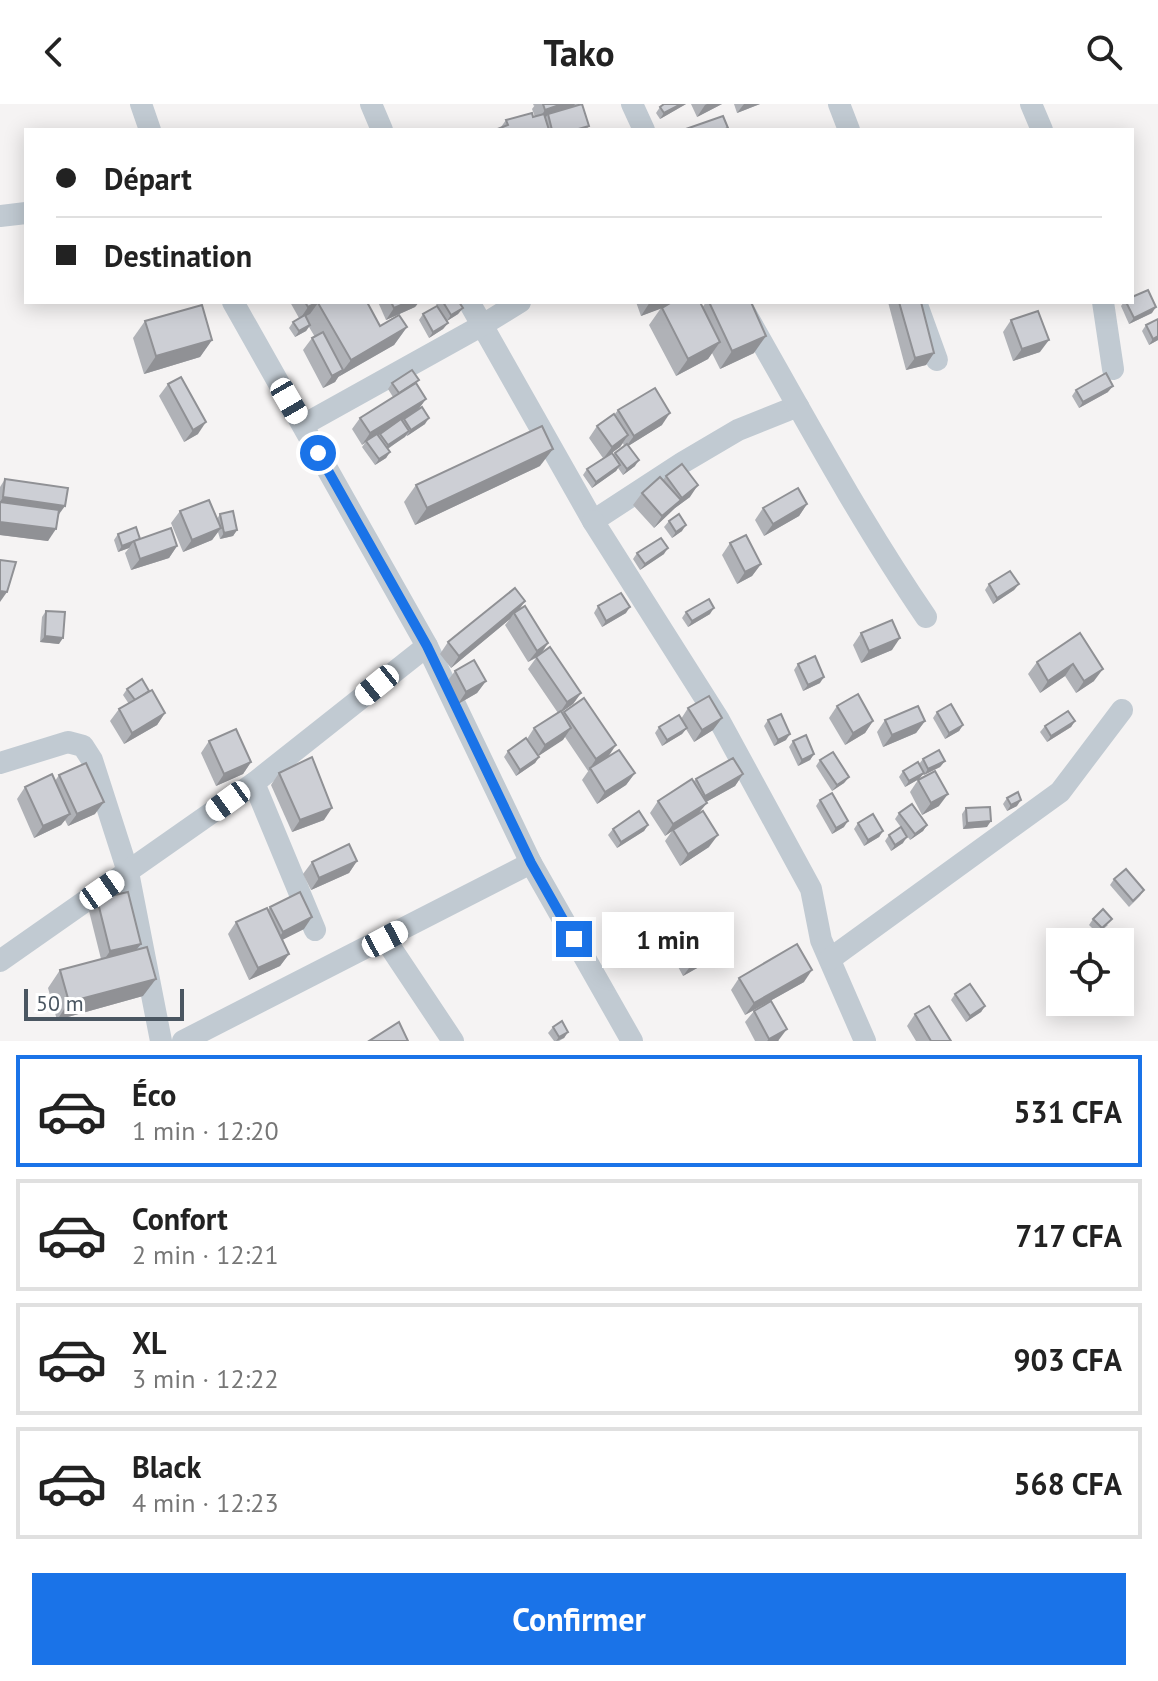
<!DOCTYPE html>
<html lang="fr">
<meta charset="utf-8">
<style>
body{margin:0;font-family:"PT Sans",sans-serif;background:#f2f2f2;color:#222;height:100vh;display:flex;flex-direction:column;font-size:30px;white-space:nowrap}
*{box-sizing:border-box;margin:0}
p{font-size:26px;color:#767676}
.icon{flex:none;width:44px;height:44px;fill:none;stroke:currentColor;stroke-width:2;stroke-linecap:round;stroke-linejoin:round}
.map{position:relative;height:937px;overflow:hidden}
.side{display:flex;flex-direction:column;background:#fff;flex:1}
.side>*{flex:none}
.guide{position:absolute;left:24px;top:24px;width:1110px;height:176px;border-radius:0px;box-shadow:0 4px 20px #0003;display:grid;align-content:center;height:176px;padding:0 32px;background:#fff}
.buttons{position:absolute;left:1046px;top:824px;display:grid;gap:16px}
.buttons a{display:grid;place-items:center;width:88px;height:88px;border-radius:0px;background:#fff;box-shadow:0 4px 20px #0003;font-size:40px}
.scale{position:absolute;left:24px;bottom:20px;width:160px;box-sizing:border-box;padding-left:8px;border:4px solid #4a5661;border-top:0;font-size:22px;line-height:28px;white-space:nowrap;color:#4a5661;-webkit-text-stroke:6px #fff;paint-order:stroke}
.end{position:absolute;width:36px;height:36px;margin:-18px;border:10px solid #1a73e8;background:#fff;box-shadow:0 0 0 4px #fff}
.from{border-radius:50%}
.bubble{position:absolute;height:56px;border-radius:0px;background:#fff;box-shadow:0 4px 20px #0003;font-size:26px;font-weight:700;line-height:56px;text-align:center}
.car{position:absolute;width:24px;height:48px;margin:-24px -12px;border-radius:10px;box-shadow:0 0 6px 2px #0007;background:linear-gradient(#fff 24%,#345 0 40%,#fff 0 76%,#345 0 86%,#fff 0)}
.guide b{display:flex;align-items:center;gap:28px;height:76px;font-size:30px}
.guide b+b{border-top:2px solid #e0e0e0}
.guide i{width:20px;height:20px;background:#222}
ul{padding:14px 0 0;list-style:none}
li{display:flex;align-items:center;gap:24px;height:112px;margin:0 16px 12px;padding:0 16px;border:4px solid #e0e0e0;border-radius:0px}
li div{flex:1}
li b{display:block;font-size:30px}
li em{font-style:normal;font-weight:700}
li.on{border-color:#1a73e8}
li>.icon{width:72px;height:72px;stroke-width:1.5}
.cta{display:flex;gap:16px;margin-top:auto;padding:16px 32px}
.cta a{flex:1;height:92px;border-radius:0px;background:#1a73e8;color:#fff;font-size:32px;font-weight:700;line-height:92px;text-align:center}
header{display:flex;justify-content:space-between;align-items:center;height:104px;padding:0 32px;background:#fff;font-size:36px;font-weight:700}
.map>svg:first-child{display:block}
</style>
<header><svg class="icon" aria-label="back" viewBox="0 0 24 24"><path d="M15 5l-7 7 7 7"/></svg>Tako<svg class="icon" aria-label="search" viewBox="0 0 24 24"><circle cx="10" cy="10" r="6"/><path d="M15 15l6 6"/></svg></header>
<div class="map">
<svg width="1158" height="937" viewBox="0 0 1158 937">
<rect width="100%" height="100%" fill="#f5f3f3"/>
<g fill="none" stroke-linecap="round" stroke-linejoin="round">
<g stroke="#c1cad2" stroke-width="22">
<path d="M141 0 150 26"/>
<path d="M371 0 382 26"/>
<path d="M632 0 644 26"/>
<path d="M839 0 849 26"/>
<path d="M1031 0 1042 26"/>
<path d="M0 112 26 109"/>
<path d="M233 198 427 542 531 759 632 937"/>
<path d="M469 198 593 417 682 359 738 326 798 302"/>
<path d="M739 198C800 305 857 412 926 513"/>
<path d="M916 198 937 256"/>
<path d="M1103 198 1113 265"/>
<path d="M303 321 481 222 520 198"/>
<path d="M593 417 719 616 811 785 821 836 865 937"/>
<path d="M0 659 68 638 83 642 92 656 128 768 161 937"/>
<path d="M254 679 315 826"/>
<path d="M385 835 453 937"/>
<path d="M830 855 1060 688 1122 606"/>
<path d="M0 857 254 679 427 542"/>
<path d="M183 937 531 759"/>
</g>
</g>
<g fill="#b0b2b7" fill-rule="evenodd">
<path d="M533 0H584H582L589 22 586 26H494L501 23 506 16 535 13 532 5 535 1 534 2Z"/>
<path d="M664 0H686L660 15 656 9 660 3Z"/>
<path d="M691 0H722L697 13Z"/>
<path d="M734 0H760L737 9Z"/>
<path d="M290 198H367L380 222 407 223 394 241 338 273 335 278 323 284 303 246 312 234 315 233 309 223 306 227 295 233 289 224 293 218 299 214Z"/>
<path d="M378 198H419L415 203 386 216Z"/>
<path d="M435 198H459L463 204 458 210 447 217 448 219 443 225 429 234 419 216 423 210 437 202Z"/>
<path d="M636 198H700L702 204 706 198H751L754 249 720 265 712 249 708 255 676 272 649 221 661 204 641 212Z"/>
<path d="M888 198H921L934 249 926 261 906 266Z"/>
<path d="M1124 198H1132L1152 209 1129 220 1121 202Z"/>
<path d="M1011 216 1040 248 1013 257 1003 228Z"/>
<path d="M145 217 212 236 200 253 144 270 133 234Z"/>
<path d="M1146 221 1158 236 1149 241 1142 227Z"/>
<path d="M419 276 416 280 426 295 419 304 425 320 407 332 406 331 388 345 390 348 386 354 375 361 362 343 365 339 362 341 352 325 360 314 393 293 388 285 392 279Z"/>
<path d="M168 280 198 330 184 338 159 292Z"/>
<path d="M1076 286 1108 288 1079 304 1072 292Z"/>
<path d="M618 306 662 321 628 342 635 362 623 371 618 364 616 367 592 384 583 371 587 365 603 354 589 334 597 322 614 311ZM623 339 624 342 613 351 612 349 620 343Z"/>
<path d="M540 362 415 421 404 398 416 381Z"/>
<path d="M666 372 690 393 675 404 654 424 633 401 642 389 663 376Z"/>
<path d="M5 375 58 412 48 437 0 431V383Z"/>
<path d="M807 400 799 412 764 432 755 416 763 404Z"/>
<path d="M180 407 217 415 220 410 237 426 233 432 220 435 218 428 212 436 183 448 171 419Z"/>
<path d="M669 417 682 427 672 434 664 423Z"/>
<path d="M118 430 140 435 177 442 169 454 131 466 125 449 129 444 118 448 114 436Z"/>
<path d="M730 439 761 460 752 472 737 480 722 451Z"/>
<path d="M637 449 664 450 640 466 633 455Z"/>
<path d="M989 480H1019L1014 486 993 500 985 486Z"/>
<path d="M598 502 626 509 602 523 594 509Z"/>
<path d="M519 506 548 539 541 550 581 589 573 600 561 608 562 610 564 608 608 653 635 669 626 681 597 700 582 676 589 666 588 667 565 633 538 652 539 653 535 659 516 672 504 653 508 647 527 635 534 624 558 609 528 565 536 554 528 558 505 521 510 515 451 564 440 550 448 538Z"/>
<path d="M46 507 59 540 40 538 42 513Z"/>
<path d="M686 508 710 510 688 523 682 514Z"/>
<path d="M861 529 892 546 861 559 853 541Z"/>
<path d="M1080 529 1094 577 1076 589 1065 572 1040 589 1028 570 1037 558Z"/>
<path d="M798 560 820 579 803 587 794 566Z"/>
<path d="M455 567 486 577 477 589 458 600 446 579Z"/>
<path d="M127 585 165 609 157 621 124 640 110 617 119 605 129 600 123 591Z"/>
<path d="M837 602 873 617 865 629 845 641 829 614Z"/>
<path d="M688 604 722 614 713 626 694 638 686 625 682 630 662 642 655 629 659 623 681 615Z"/>
<path d="M937 608 963 621 959 627 945 635 933 614Z"/>
<path d="M768 616 786 636 774 642 764 622Z"/>
<path d="M885 616 925 617 916 629 883 643 877 628Z"/>
<path d="M1075 617 1071 623 1047 638 1040 628 1045 622Z"/>
<path d="M209 637 251 658 243 670 216 682 201 649Z"/>
<path d="M793 637 814 650 810 656 798 662 789 643Z"/>
<path d="M923 655 945 657 940 663 924 671 923 670 919 675 905 683 899 673 903 667 919 660Z"/>
<path d="M820 656 849 673 844 679 832 687 816 662Z"/>
<path d="M279 669 324 716 292 728 271 681Z"/>
<path d="M743 670 735 682 706 698 698 710 709 743 680 762 665 737 672 727 665 732 650 709 658 697 693 678 696 675Z"/>
<path d="M59 671 95 710 68 722 65 716 61 721 34 734 17 695 25 683 55 677Z"/>
<path d="M918 676 939 702 922 711 910 688Z"/>
<path d="M1007 694 1017 702 1007 707 1003 700Z"/>
<path d="M820 696 844 723 832 730 816 702Z"/>
<path d="M966 704 987 723 963 725 962 710Z"/>
<path d="M899 709 927 721 923 727 910 736 895 715Z"/>
<path d="M858 719 883 727 879 733 864 742 854 725Z"/>
<path d="M648 721 644 727 617 744 608 731 613 725Z"/>
<path d="M889 731 903 739 891 747 885 737Z"/>
<path d="M357 757 349 769 311 786 303 770 312 758Z"/>
<path d="M1114 775 1144 786 1140 792 1129 803 1110 781Z"/>
<path d="M97 795 141 840 137 845 143 892 57 916 48 884 60 866 101 855 89 807Z"/>
<path d="M270 803 304 825 282 836 289 850 280 862 249 876 228 830 236 818 268 806Z"/>
<path d="M1093 815 1108 821 1098 830 1089 821Z"/>
<path d="M677 834 722 843 713 855 683 872 669 846Z"/>
<path d="M1059 856H1060V882L1051 868Z"/>
<path d="M739 874 804 878 745 911 731 886Z"/>
<path d="M955 890 985 902 981 908 966 918 951 896Z"/>
<path d="M754 907 779 937H755L745 918Z"/>
<path d="M915 910 951 937H916L907 922Z"/>
<path d="M553 923 568 928 564 934 559 937H554L548 929Z"/>
</g>
<g fill="#909195">
<path d="M562 0H575L571 6 548 10 544 16 537 18 545 6Z"/>
<path d="M681 0H686L660 15 664 9Z"/>
<path d="M707 0H722L697 13 705 1Z"/>
<path d="M744 0H760L737 9Z"/>
<path d="M408 198H419L415 203 386 216 394 204Z"/>
<path d="M650 198H679L641 212Z"/>
<path d="M318 199 310 210 300 215 308 203Z"/>
<path d="M1156 203 1152 209 1129 220 1134 214Z"/>
<path d="M463 204 458 210 447 217 451 211Z"/>
<path d="M448 219 443 225 429 234 433 228Z"/>
<path d="M310 221 306 227 295 233 299 227Z"/>
<path d="M407 223 394 241 338 273 351 256Z"/>
<path d="M766 232 754 249 720 265 732 247Z"/>
<path d="M1158 232V236L1149 241 1153 235Z"/>
<path d="M212 236 200 253 144 270 156 252Z"/>
<path d="M1049 236 1040 248 1013 257 1022 245Z"/>
<path d="M720 238 708 255 676 272 688 255Z"/>
<path d="M934 249 926 261 906 266 915 254Z"/>
<path d="M343 266 335 278 323 284 332 272Z"/>
<path d="M1113 282 1108 288 1079 304 1083 298Z"/>
<path d="M426 295 417 307 367 338 366 337 362 341 370 329Z"/>
<path d="M670 309 662 321 625 344 634 332Z"/>
<path d="M429 314 425 320 407 332 411 326Z"/>
<path d="M206 318 198 330 184 338 193 326Z"/>
<path d="M409 327 405 333 384 347 388 341Z"/>
<path d="M628 331 620 343 603 355 612 343Z"/>
<path d="M553 345 540 362 415 421 427 404Z"/>
<path d="M390 348 386 354 375 361 379 355Z"/>
<path d="M639 356 635 362 623 371 627 365Z"/>
<path d="M620 361 616 367 592 384 596 378Z"/>
<path d="M698 381 690 393 675 404 654 424 662 412 679 398 682 394Z"/>
<path d="M3 393 65 402 57 413 0 406V398Z"/>
<path d="M807 400 799 412 764 432 773 420Z"/>
<path d="M0 418 56 425 48 437 0 431Z"/>
<path d="M686 421 682 427 672 434 676 428Z"/>
<path d="M221 424 212 436 183 448 192 436Z"/>
<path d="M237 426 233 432 220 435 224 429Z"/>
<path d="M133 438 129 444 118 448 122 442Z"/>
<path d="M177 442 169 454 131 466 140 455Z"/>
<path d="M668 444 664 450 640 466 645 460Z"/>
<path d="M761 460 752 472 737 480 745 468Z"/>
<path d="M1019 480 1014 486 993 500 997 494Z"/>
<path d="M0 487 7 488 0 498Z"/>
<path d="M525 497 517 509H514L510 515 451 564 459 552Z"/>
<path d="M630 503 626 509 602 523 606 517Z"/>
<path d="M714 504 710 510 688 523 692 517Z"/>
<path d="M45 532 63 534 59 540 40 538Z"/>
<path d="M900 534 892 546 861 559 869 547Z"/>
<path d="M548 539 540 551 528 558 537 547Z"/>
<path d="M1073 560 1065 572 1040 589 1048 577Z"/>
<path d="M1103 565 1094 577 1076 589 1084 577Z"/>
<path d="M824 573 820 579 803 587 808 581Z"/>
<path d="M486 577 477 589 458 600 466 588Z"/>
<path d="M581 589 573 600 559 610 567 598Z"/>
<path d="M165 609 157 621 124 640 132 629Z"/>
<path d="M722 614 713 626 694 638 702 626Z"/>
<path d="M873 617 865 629 845 641 853 629Z"/>
<path d="M925 617 916 629 883 643 892 631Z"/>
<path d="M1075 617 1071 623 1047 638 1051 632Z"/>
<path d="M963 621 959 627 945 635 949 629Z"/>
<path d="M571 624 563 636 537 653 545 641Z"/>
<path d="M687 624 682 630 662 642 667 636Z"/>
<path d="M790 630 786 636 774 642 778 636Z"/>
<path d="M616 641 608 653 588 667 596 655Z"/>
<path d="M814 650 810 656 798 662 802 656Z"/>
<path d="M539 653 535 659 516 672 520 666Z"/>
<path d="M945 657 940 663 924 671 928 665Z"/>
<path d="M251 658 243 670 216 682 224 670Z"/>
<path d="M635 669 626 681 597 700 605 688Z"/>
<path d="M924 669 919 675 905 683 909 677Z"/>
<path d="M743 670 735 682 697 703 705 692Z"/>
<path d="M849 673 844 679 832 687 837 681Z"/>
<path d="M948 690 939 702 922 711 931 699Z"/>
<path d="M1021 696 1017 702 1007 707 1011 701Z"/>
<path d="M104 698 95 710 68 722 77 710Z"/>
<path d="M707 699 698 710 665 732 673 720Z"/>
<path d="M332 704 324 716 292 728 300 716Z"/>
<path d="M70 710 61 721 34 734 43 722Z"/>
<path d="M848 717 844 723 832 730 836 724Z"/>
<path d="M991 717 987 723 963 725 967 719Z"/>
<path d="M648 721 644 727 617 744 621 738Z"/>
<path d="M927 721 923 727 910 736 915 730Z"/>
<path d="M883 727 879 733 864 742 868 736Z"/>
<path d="M718 731 709 743 680 762 688 750Z"/>
<path d="M907 733 903 739 891 747 895 741Z"/>
<path d="M357 757 349 769 311 786 319 774Z"/>
<path d="M312 813 304 825 274 840 283 828Z"/>
<path d="M141 840 132 851 102 859 110 847Z"/>
<path d="M722 843 713 855 683 872 692 860Z"/>
<path d="M289 850 280 862 249 876 258 864Z"/>
<path d="M812 866 804 878 745 911 754 899Z"/>
<path d="M156 875 143 892 57 916 69 898Z"/>
<path d="M985 902 981 908 966 918 970 912Z"/>
<path d="M787 925 778 937H767L769 935Z"/>
<path d="M568 928 564 934 556 937 559 933Z"/>
</g>
<g fill="#cdcfd5" stroke="#909195" stroke-width="2">
<path d="M543 0H562L545 6Z"/>
<path d="M582 0 589 22 575 26H552L548 10Z"/>
<path d="M664 0H681L664 9 660 3Z"/>
<path d="M532 9 533 13 544 10 549 26H495L508 21 506 16Z"/>
<path d="M723 12 728 24 723 26H683Z"/>
<path d="M1148 186 1156 203 1134 214 1126 198H1132V193Z"/>
<path d="M305 198H318L308 203Z"/>
<path d="M319 198H367L380 222 399 211 407 223 351 256 318 199Z"/>
<path d="M391 198H408L394 204Z"/>
<path d="M443 198H459L463 204 451 211Z"/>
<path d="M672 198H700L720 238 688 255 662 204Z"/>
<path d="M709 198H751L766 232 732 247Z"/>
<path d="M899 198H921L934 249 915 254Z"/>
<path d="M202 201 212 236 156 252 145 217Z"/>
<path d="M437 202 448 219 433 228 423 210Z"/>
<path d="M1038 207 1049 236 1022 245 1011 216Z"/>
<path d="M305 211 310 221 299 227 293 218Z"/>
<path d="M1158 215V232L1153 235 1146 221Z"/>
<path d="M323 228 343 266 332 272 312 234Z"/>
<path d="M412 266 419 276 399 289 392 279Z"/>
<path d="M1106 269 1113 282 1083 298 1076 286Z"/>
<path d="M181 273 206 318 193 326 168 280Z"/>
<path d="M416 279 426 295 370 329 360 314Z"/>
<path d="M655 284 670 309 634 332 618 306Z"/>
<path d="M422 303 429 314 411 326 404 315Z"/>
<path d="M614 310 628 331 612 343 597 322Z"/>
<path d="M401 315 409 327 388 341 380 330Z"/>
<path d="M542 322 553 345 427 404 416 381Z"/>
<path d="M377 330 390 348 379 355 366 337Z"/>
<path d="M627 340 639 356 627 365 615 349Z"/>
<path d="M612 349 620 361 596 378 587 365Z"/>
<path d="M682 360 698 381 682 394 666 372Z"/>
<path d="M660 373 681 396 662 412 642 389Z"/>
<path d="M5 375 68 384 65 402 3 393Z"/>
<path d="M798 384 807 400 773 420 763 404Z"/>
<path d="M209 396 221 424 192 436 180 407Z"/>
<path d="M0 398 59 406 56 425 0 418Z"/>
<path d="M233 407 237 426 224 429 220 410Z"/>
<path d="M679 410 686 421 676 428 669 417Z"/>
<path d="M136 423 140 435 122 442 118 430Z"/>
<path d="M171 424 177 442 140 455 134 437Z"/>
<path d="M746 431 761 460 745 468 730 439Z"/>
<path d="M661 434 668 444 645 460 637 449Z"/>
<path d="M0 456 16 458 7 488 0 487Z"/>
<path d="M1010 467 1019 480 997 494 989 480Z"/>
<path d="M515 484 525 497 459 552 448 538Z"/>
<path d="M621 489 630 503 606 517 598 502Z"/>
<path d="M709 495 714 504 692 517 686 508Z"/>
<path d="M525 502 548 539 537 547 514 509Z"/>
<path d="M46 507 65 508 63 534 45 532Z"/>
<path d="M892 516 900 534 869 547 861 529Z"/>
<path d="M1080 529 1103 565 1084 577 1073 560 1048 577 1037 558Z"/>
<path d="M550 543 581 589 567 598 536 553Z"/>
<path d="M815 552 824 573 808 581 798 560Z"/>
<path d="M474 556 486 577 466 588 455 567Z"/>
<path d="M142 575 149 587 135 596 127 585Z"/>
<path d="M152 586 165 609 132 629 119 605Z"/>
<path d="M858 590 873 617 853 629 837 602Z"/>
<path d="M709 592 722 614 702 626 688 604Z"/>
<path d="M584 594 616 641 596 655 564 608Z"/>
<path d="M951 600 963 621 949 629 937 608Z"/>
<path d="M918 602 925 617 892 631 885 616Z"/>
<path d="M561 607 571 624 545 641 534 624Z"/>
<path d="M1068 607 1075 617 1051 632 1045 622Z"/>
<path d="M781 610 790 630 778 636 768 616Z"/>
<path d="M679 611 687 624 667 636 659 623Z"/>
<path d="M236 625 251 658 224 670 209 637Z"/>
<path d="M806 631 814 650 802 656 793 637Z"/>
<path d="M526 634 539 653 520 666 508 647Z"/>
<path d="M619 646 635 669 605 688 590 664Z"/>
<path d="M939 646 945 657 928 665 923 655Z"/>
<path d="M833 648 849 673 837 681 820 656Z"/>
<path d="M312 653 332 704 300 716 279 669Z"/>
<path d="M733 654 743 670 705 692 696 675Z"/>
<path d="M918 658 924 669 909 677 903 667Z"/>
<path d="M86 659 104 698 77 710 59 671Z"/>
<path d="M935 667 948 690 931 699 918 676Z"/>
<path d="M52 670 70 710 43 722 25 683Z"/>
<path d="M692 675 707 699 673 720 658 697Z"/>
<path d="M1018 688 1021 696 1011 701 1007 694Z"/>
<path d="M832 689 848 717 836 724 820 696Z"/>
<path d="M912 700 927 721 915 730 899 709Z"/>
<path d="M990 703 991 717 967 719 966 704Z"/>
<path d="M639 707 648 721 621 738 613 725Z"/>
<path d="M703 707 718 731 688 750 673 726Z"/>
<path d="M873 710 883 727 868 736 858 719Z"/>
<path d="M901 723 907 733 895 741 889 731Z"/>
<path d="M349 740 357 757 319 774 312 758Z"/>
<path d="M1126 765 1144 786 1133 797 1114 775Z"/>
<path d="M128 788 141 840 110 847 97 795Z"/>
<path d="M300 788 312 813 283 828 270 803Z"/>
<path d="M267 804 289 850 258 864 236 818Z"/>
<path d="M1103 805 1112 815 1102 824 1093 815Z"/>
<path d="M707 817 722 843 692 860 677 834Z"/>
<path d="M797 840 812 866 754 899 739 874Z"/>
<path d="M147 843 156 875 69 898 60 866Z"/>
<path d="M970 880 985 902 970 912 955 890Z"/>
<path d="M771 897 787 925 769 935 754 907Z"/>
<path d="M929 902 951 937H931L915 910Z"/>
<path d="M562 917 568 928 559 933 553 923Z"/>
<path d="M399 918 408 937H369Z"/>
</g>
<g fill="none" stroke-linecap="round" stroke-linejoin="round">
<path stroke="#1a73e8" stroke-width="10" d="M318 349 427 542 531 759 574 835"/>
</g>
</svg>
<div class="buttons">
<a><svg class="icon" aria-label="locate" viewBox="0 0 24 24"><circle cx="12" cy="12" r="6"/><path d="M12 2v4M12 18v4M2 12h4M18 12h4"/></svg></a>
</div>
<div class="scale">50 m</div>
<i class="end from" style="left:318px;top:349px"></i>
<i class="end" style="left:574px;top:835px"></i>
<div class="bubble" style="left:602px;top:808px;width:132px">1 min</div>
<i class="car" style="left:289px;top:297px;rotate:150deg"></i>
<i class="car" style="left:377px;top:581px;rotate:231deg"></i>
<i class="car" style="left:228px;top:697px;rotate:234deg"></i>
<i class="car" style="left:102px;top:786px;rotate:55deg"></i>
<i class="car" style="left:385px;top:835px;rotate:62deg"></i>
<div class="guide">
<b><i class="from"></i>Départ</b>
<b><i></i>Destination</b>
</div>
</div>
<section class="side">
<ul>
<li class="on"><svg class="icon" aria-label="car" viewBox="0 0 24 24"><path d="M5 17H2v-5l4-1 3-4h7l3 4 3 1v5h-3M9 17h6M6 11h13"/><circle cx="7" cy="17" r="2"/><circle cx="17" cy="17" r="2"/></svg><div><b>Éco</b><p>1 min · 12:20</p></div><em>531 CFA</em></li>
<li><svg class="icon" aria-label="car" viewBox="0 0 24 24"><path d="M5 17H2v-5l4-1 3-4h7l3 4 3 1v5h-3M9 17h6M6 11h13"/><circle cx="7" cy="17" r="2"/><circle cx="17" cy="17" r="2"/></svg><div><b>Confort</b><p>2 min · 12:21</p></div><em>717 CFA</em></li>
<li><svg class="icon" aria-label="car" viewBox="0 0 24 24"><path d="M5 17H2v-5l4-1 3-4h7l3 4 3 1v5h-3M9 17h6M6 11h13"/><circle cx="7" cy="17" r="2"/><circle cx="17" cy="17" r="2"/></svg><div><b>XL</b><p>3 min · 12:22</p></div><em>903 CFA</em></li>
<li><svg class="icon" aria-label="car" viewBox="0 0 24 24"><path d="M5 17H2v-5l4-1 3-4h7l3 4 3 1v5h-3M9 17h6M6 11h13"/><circle cx="7" cy="17" r="2"/><circle cx="17" cy="17" r="2"/></svg><div><b>Black</b><p>4 min · 12:23</p></div><em>568 CFA</em></li>
</ul>
<div class="cta"><a>Confirmer</a></div>
</section>
